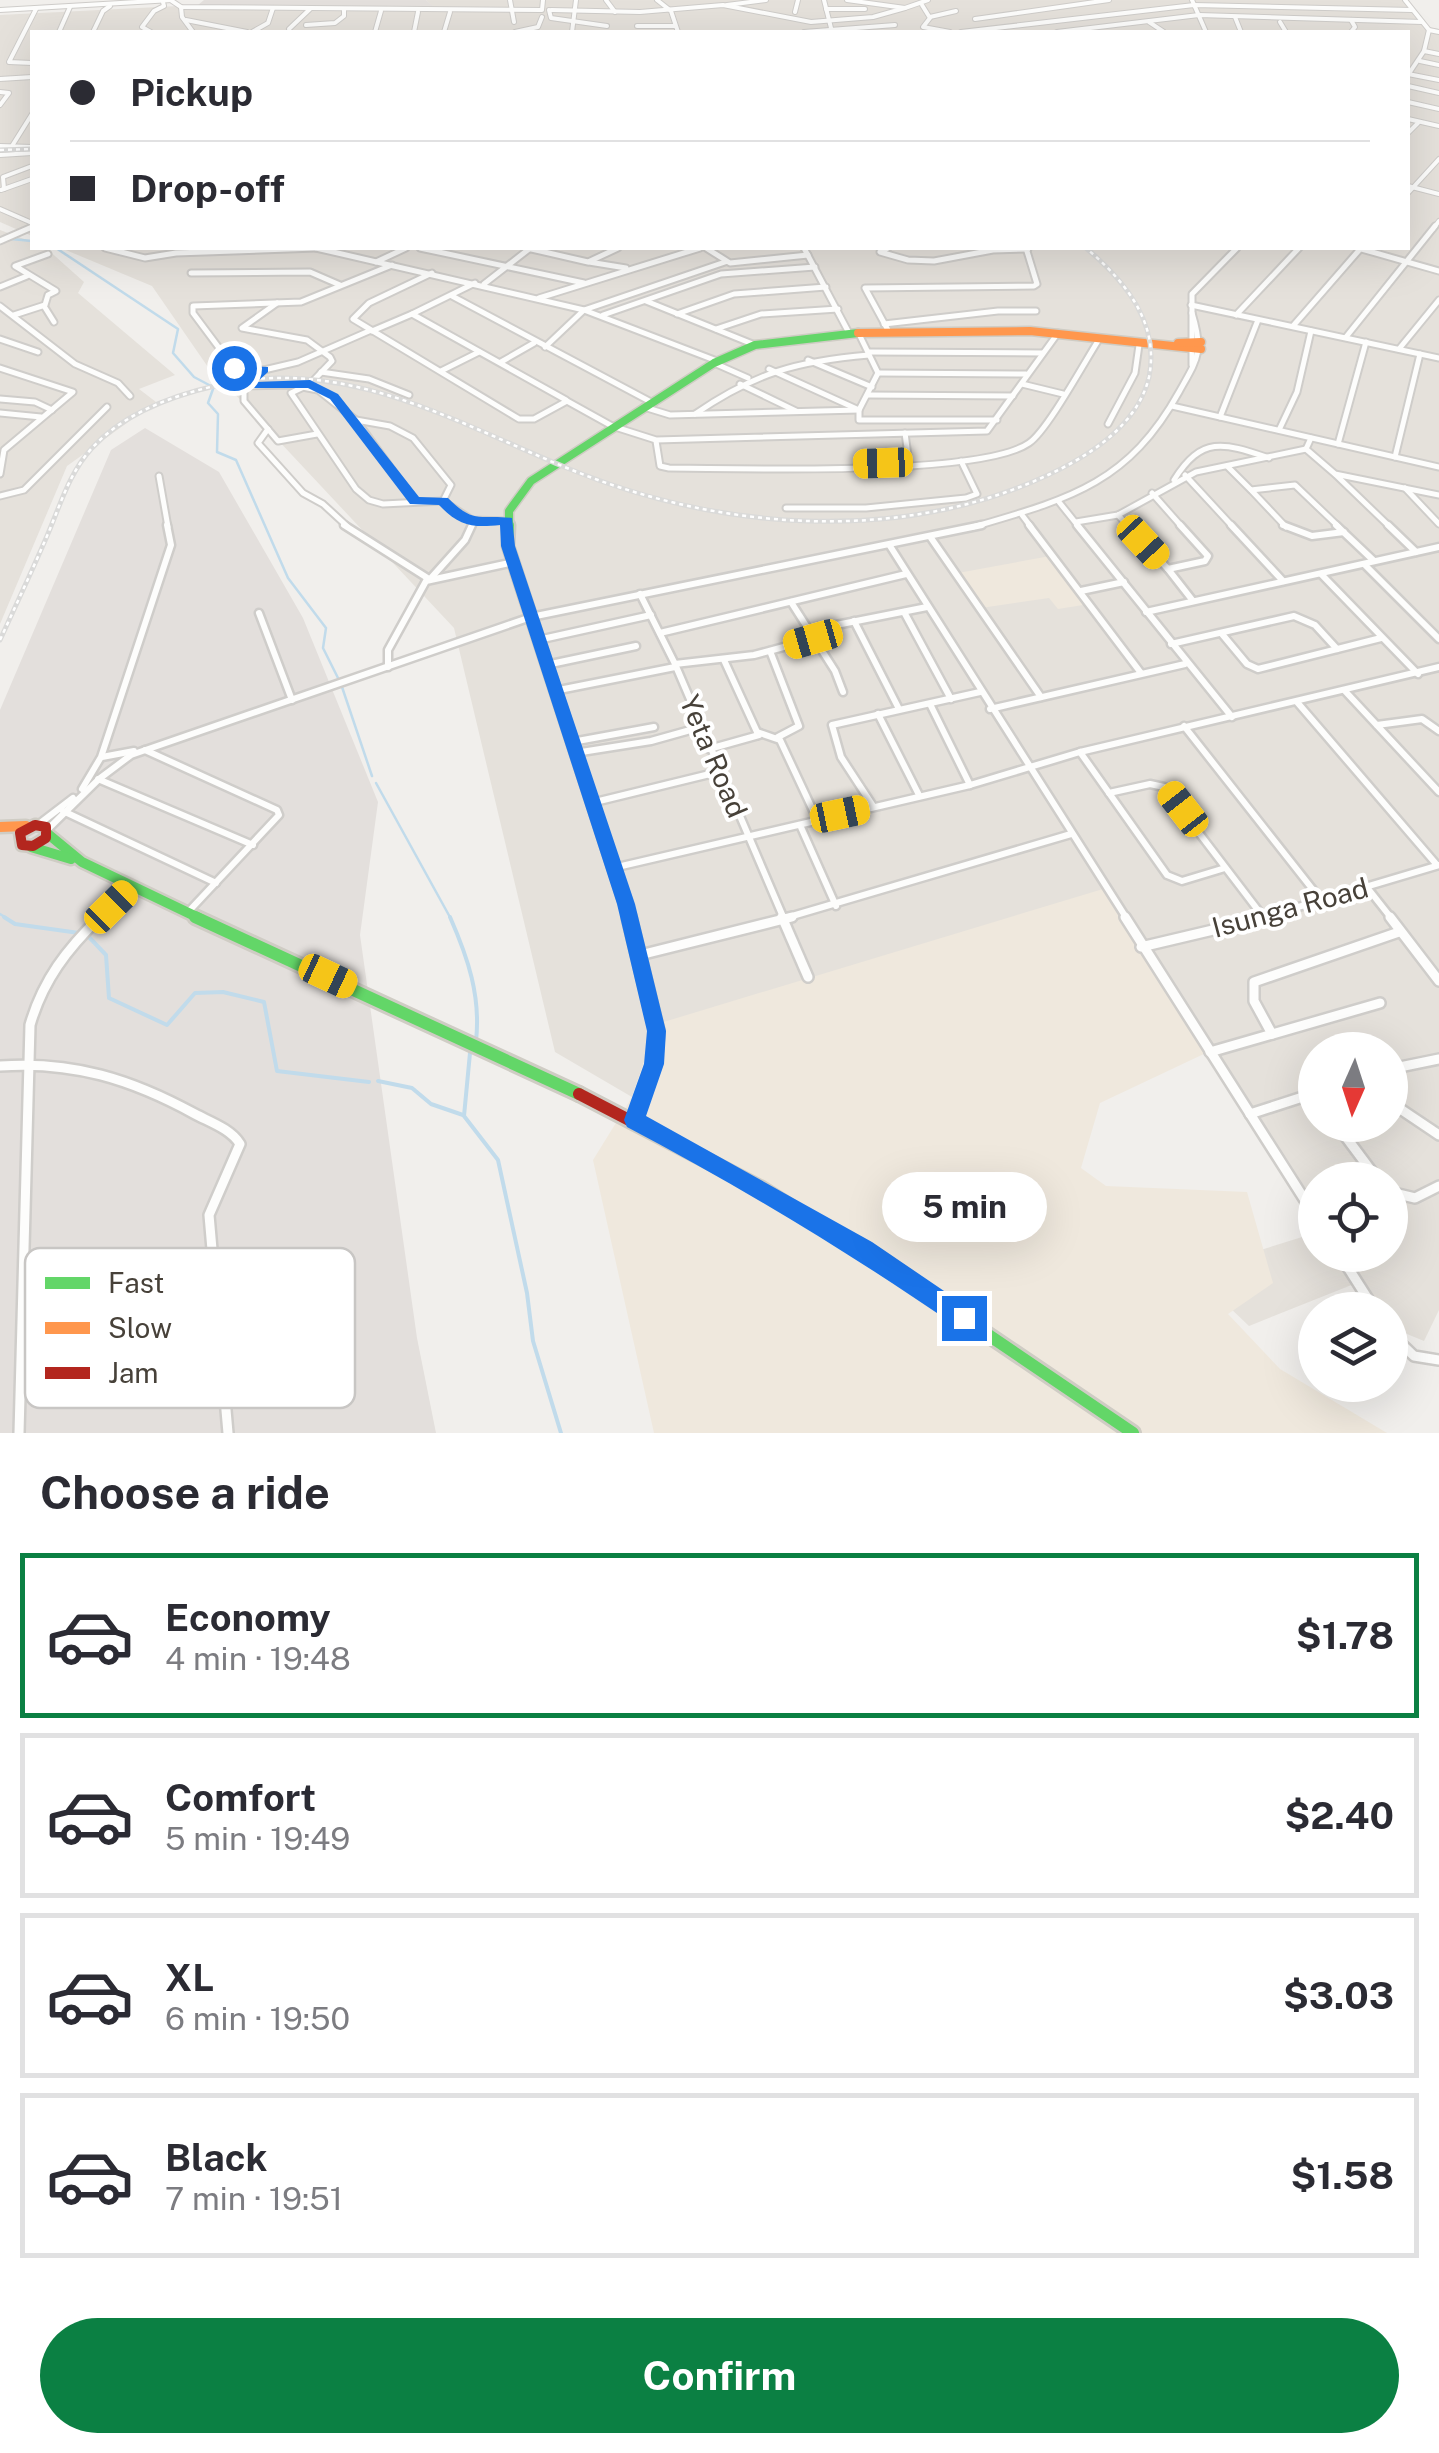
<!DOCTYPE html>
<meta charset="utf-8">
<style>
body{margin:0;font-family:"Public Sans",sans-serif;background:#f7f7f7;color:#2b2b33;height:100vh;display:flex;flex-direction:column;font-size:38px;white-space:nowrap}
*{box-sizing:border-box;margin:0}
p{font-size:32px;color:#7c7c81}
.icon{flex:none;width:55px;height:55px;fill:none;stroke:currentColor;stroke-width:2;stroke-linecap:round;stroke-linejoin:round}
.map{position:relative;height:1433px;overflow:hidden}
.details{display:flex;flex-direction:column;background:#fff;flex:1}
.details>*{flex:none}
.hud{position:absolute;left:30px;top:30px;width:1380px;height:220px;border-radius:0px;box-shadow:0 10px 40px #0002;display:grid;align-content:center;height:220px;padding:0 40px;background:#fff}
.needle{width:65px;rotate:183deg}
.fabs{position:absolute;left:1298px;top:1032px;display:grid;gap:20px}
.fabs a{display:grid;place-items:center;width:110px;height:110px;border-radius:50%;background:#fff;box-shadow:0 10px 40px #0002;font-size:50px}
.end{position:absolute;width:45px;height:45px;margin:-22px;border:12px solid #1a73e8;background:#fff;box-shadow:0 0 0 5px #fff}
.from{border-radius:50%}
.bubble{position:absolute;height:70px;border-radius:35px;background:#fff;box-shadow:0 10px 40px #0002;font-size:32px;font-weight:700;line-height:70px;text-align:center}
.car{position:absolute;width:30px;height:60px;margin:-30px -15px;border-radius:12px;box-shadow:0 0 8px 2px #0007;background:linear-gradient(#f5c518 24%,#345 0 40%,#f5c518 0 76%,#345 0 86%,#f5c518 0)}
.hud b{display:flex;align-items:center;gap:35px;height:95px;font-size:38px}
.hud b+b{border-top:2px solid #e1e1e2}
.hud i{width:25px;height:25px;background:#2b2b33}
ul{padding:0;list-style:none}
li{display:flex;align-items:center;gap:30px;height:165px;margin:0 20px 15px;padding:0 20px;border:5px solid #e1e1e2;border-radius:0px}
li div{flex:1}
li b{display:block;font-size:38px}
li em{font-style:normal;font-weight:700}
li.selected{border-color:#0b8043}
li>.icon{width:90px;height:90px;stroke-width:1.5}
h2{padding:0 40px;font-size:45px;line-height:120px}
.cta{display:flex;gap:20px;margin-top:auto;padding:20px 40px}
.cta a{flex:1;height:115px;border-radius:60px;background:#0b8043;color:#fff;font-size:40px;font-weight:700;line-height:115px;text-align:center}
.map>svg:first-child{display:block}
</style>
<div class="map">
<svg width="1439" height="1433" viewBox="0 0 1439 1433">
<rect width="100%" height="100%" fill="#f1efec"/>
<g fill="#e5e1db" fill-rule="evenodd">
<path d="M426 0H1407L1424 27 1439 29V1310L1424 1341 1390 1327V1310H1372L1354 1284 1249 1326 1205 1284 1251 1253 1315 1233V1255H1390V1180H1315V1222L1208 1052 657 1024 632 1097 555 1052 454 628 232 391 219 383 152 286 61 248H1408V32H32V236L0 222V15L198 5 439 12ZM1315 1050H1390V1125H1315Z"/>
<path d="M0 230 32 242V248H46L84 282 78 293 175 375 139 389 156 402 67 466 0 624Z"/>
</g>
<g fill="#efe8dd">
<path d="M1050 556 1083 605 1058 609 1049 598 981 608 958 573Z"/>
<path d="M1103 889 1208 1052 1100 1103 1081 1168 1106 1186 1247 1192 1273 1283 1228 1314 1280 1369 1387 1433H654L593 1160 632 1097 657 1024Z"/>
</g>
<g fill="#e3dfdc">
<path d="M204 0H426L440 12 198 5Z"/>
<path d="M145 428 219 472 303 618 378 802 360 935 417 1338 436 1433H0V710L111 450Z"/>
</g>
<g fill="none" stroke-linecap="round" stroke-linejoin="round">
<g stroke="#c1dbeb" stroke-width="2.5">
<path d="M11 239 32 241"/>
<path d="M56 248 178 329 173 353 194 377 211 386"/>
<path d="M213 389 208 403 218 414 217 452 236 460 288 578 326 628 323 648 339 680"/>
<path d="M342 687 372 776"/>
<path d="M376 783 451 919"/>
<path d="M0 914 8 919"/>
</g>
<g stroke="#c1dbeb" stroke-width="4">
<path d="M4 917 15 924 79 933"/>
<path d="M450 917C468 958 481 996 476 1041"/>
<path d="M88 936 106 955 109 998 167 1025 195 993 223 992 264 1002 277 1071 369 1082"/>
<path d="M470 1053 464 1116 498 1160 527 1293 533 1341 561 1433"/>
<path d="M378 1081 412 1088 431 1104 463 1115"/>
</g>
<defs>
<g id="street-far3">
<path d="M510 0 514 22"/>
<path d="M606 0 615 12"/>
<path d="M657 0 671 11 678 32"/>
<path d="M824 0 832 32"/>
<path d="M847 0 905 8 928 0"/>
<path d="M1192 0 1206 32"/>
<path d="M1405 0 1429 30 1439 32"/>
<path d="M172 1 181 7 542 10 543 0"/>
<path d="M727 5 766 0"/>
<path d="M922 5 930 18 923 27 950 32"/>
<path d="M181 7 182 17 193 32"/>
<path d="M826 9H865"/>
<path d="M0 10 172 0"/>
<path d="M549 10 551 18 607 26"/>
<path d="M551 10 640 12 723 5 811 22 873 17 905 8"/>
<path d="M795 12 798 0"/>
<path d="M930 17 956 11"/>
<path d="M1235 17 1241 32"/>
<path d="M975 19 1109 0"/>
<path d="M186 20 247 32"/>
<path d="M1351 20 1355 27 1351 32"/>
<path d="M1149 22 1164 32"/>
<path d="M1280 22 1286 32"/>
<path d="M306 25 335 23 344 16V10"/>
<path d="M637 26H675"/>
<path d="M289 29 310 9"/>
<path d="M59 32 70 7"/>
<path d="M93 32 103 11 110 6"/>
<path d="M151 32 142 27 154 11 164 6 163 2"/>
<path d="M252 32 268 23 273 8"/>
<path d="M375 32 381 11"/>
<path d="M414 32 418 12"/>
<path d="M444 32 450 12"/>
<path d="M515 32 538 27 542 17"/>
<path d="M572 32 576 0"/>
<path d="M804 32 895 25"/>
<path d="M961 32 1194 5 1412 10"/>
<path d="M1057 32 1199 15 1422 22"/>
<path d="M1424 51 1439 54"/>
<path d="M1420 61 1439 65"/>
<path d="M32 63 9 62 36 9"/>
<path d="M1408 74 1439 80"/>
<path d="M1408 75 1424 51 1429 30"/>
<path d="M0 79 32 77"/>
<path d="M1408 86 1439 93"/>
<path d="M0 92 9 93 0 105"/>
<path d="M1408 102 1439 109"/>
<path d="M1408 119 1439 126"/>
<path d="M1408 133 1418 123"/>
<path d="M0 146 32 147"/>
<path d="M12 146 32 114"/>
<path d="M0 155 32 153"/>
<path d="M1408 186 1439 194"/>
<path d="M4 189 3 177 32 166"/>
<path d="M1 190 32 179"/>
<path d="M1408 193 1439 159"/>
<path d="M0 209 32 223"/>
<path d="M28 229 32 227"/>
<path d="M1433 229 1439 221"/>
</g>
<g id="street-far2">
<path d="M0 241 32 227"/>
<path d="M105 248 145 258 176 253 316 248"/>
<path d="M316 248 584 310 717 361"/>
<path d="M420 248 584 283"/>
<path d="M527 248 588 262 618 248"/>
<path d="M706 248 730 263 808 255"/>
<path d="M804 248 849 333"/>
<path d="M888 248 880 252 908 260 934 261 993 250 1028 249"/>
<path d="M1358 248 1439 271"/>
<path d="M376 262 406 248"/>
<path d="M589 262 626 268"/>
<path d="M191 273 310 272 340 285"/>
<path d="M432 273 369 303 353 319 519 419H534L567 401 612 426 656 440 987 431 1058 333"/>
<path d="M475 283 412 314 566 400"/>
<path d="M484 284 529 249"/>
<path d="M0 287 27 276"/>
<path d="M452 296 651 402"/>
<path d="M539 298 700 248"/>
<path d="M646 301 755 345"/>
<path d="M277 303 242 328 307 340 330 357 332 361 310 384 291 393 356 489 369 500 383 504 443 501 472 520 507 521"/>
<path d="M1191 305 1439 358"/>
<path d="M0 306 75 364 118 383 130 396"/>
<path d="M44 306 54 322"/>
<path d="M677 314 734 294 826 287"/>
<path d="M14 315 45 305 48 295 56 291 15 266 48 254"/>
<path d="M603 315 721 274 815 267"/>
<path d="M1236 315 1299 248"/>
<path d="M884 324 998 311H1036"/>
<path d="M1293 326 1361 248"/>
<path d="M716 329 761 314 838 309"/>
<path d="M372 331 412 314"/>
<path d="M889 332 865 288 1034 286 1037 284 1026 248"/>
<path d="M1346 337 1435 226"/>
<path d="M0 339 38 352"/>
<path d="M545 347 584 310 725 262"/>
<path d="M1399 349 1439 300"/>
<path d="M868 352 1043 353"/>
<path d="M808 360 872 387"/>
<path d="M501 362 534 343"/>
<path d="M714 363 748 378"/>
<path d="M1192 365V294L1237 248"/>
<path d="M0 368 73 392 4 450 0 474"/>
<path d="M769 369 859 410V420H997"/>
<path d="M264 370 234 368 193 313V306L301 302 392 265"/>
<path d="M441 371 479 352"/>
<path d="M321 372 369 379 409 395"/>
<path d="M878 373 1026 374"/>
<path d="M740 384 796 411"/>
<path d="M1022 384 1063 394"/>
<path d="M244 386 292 385 318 390 356 420 390 426 413 438 451 485 443 501"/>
<path d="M868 395 1013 396"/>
<path d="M0 399 35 402 52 410"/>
<path d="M1172 406 1439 467"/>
<path d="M644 407 670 415 859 410 878 373 858 332"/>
<path d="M0 413 41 417"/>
<path d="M695 414C755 373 797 361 869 355"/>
<path d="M1220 417 1258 320"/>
<path d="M356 420 414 500"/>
<path d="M1108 424 1135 373 1139 345"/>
<path d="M268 429 258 443 303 493 323 504 348 527"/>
<path d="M1279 430 1297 392 1311 331"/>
<path d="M905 433 909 463"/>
<path d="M317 434 278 441 244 401V386L264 370 298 362 369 331"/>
<path d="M1311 438 1306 449 1335 474 1439 495"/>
<path d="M656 441 660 466 669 468C738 468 980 477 1029 443 1047 431 1084 363 1098 341"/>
<path d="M1338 444 1366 342"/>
<path d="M1395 457 1420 354"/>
<path d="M1227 466 1251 490 1295 485 1339 527"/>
<path d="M1185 475 1233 527"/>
<path d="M1336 475 1390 527"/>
<path d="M159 476 168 527"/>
<path d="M1174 480C1202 435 1224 443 1269 458"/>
<path d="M1405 488 1439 524"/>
<path d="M1252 491 1286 527"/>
<path d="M1152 493 1182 527"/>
<path d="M0 496 24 490 107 407"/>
<path d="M1059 502 1079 527"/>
<path d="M786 508H866L966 498 977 494 961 461"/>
<path d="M1022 515 1031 527"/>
<path d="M1118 515 1129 527"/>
<path d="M1076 522 1118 515 1196 472 1306 449"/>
<path d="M471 527 473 523"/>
<path d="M973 527C1069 499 1128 484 1179 392 1198 358 1204 352 1192 313"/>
</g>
<g id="street-far1">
<path d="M344 525 429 579"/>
<path d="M1029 525 1141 673"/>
<path d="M1077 525 1232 717"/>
<path d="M1127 525 1168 569"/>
<path d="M1180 525 1208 556 1205 561 1168 569 1193 601"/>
<path d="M1231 525 1283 581"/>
<path d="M1283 525 1312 536 1344 532"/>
<path d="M1336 525 1373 560"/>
<path d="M1388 525 1416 552"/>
<path d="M931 538 1041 697"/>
<path d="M890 546 1127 919"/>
<path d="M1365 565 1439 639"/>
<path d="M1321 574 1418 674"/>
<path d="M431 578 465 540 472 525"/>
<path d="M1081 591 1124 582"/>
<path d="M640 594 675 664 784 919"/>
<path d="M791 602 835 671 843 692"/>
<path d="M904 612 951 699"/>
<path d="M1146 612 1439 547"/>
<path d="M259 613 292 700"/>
<path d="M854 621 899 709"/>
<path d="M806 631 927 607"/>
<path d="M660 633 906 574"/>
<path d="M1222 634 1247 664 1258 669 1381 638"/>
<path d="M538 640 651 615"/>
<path d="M1171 644 1294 616 1315 625 1337 649"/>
<path d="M770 651 799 726 778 737"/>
<path d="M724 660 757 732 780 740 817 819"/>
<path d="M675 664 754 655 813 639"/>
<path d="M546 665 636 646"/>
<path d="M388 667V650L426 581 514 562"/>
<path d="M554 691 675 667"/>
<path d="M1345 691 1439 792"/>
<path d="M1297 702 1437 865"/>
<path d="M930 704 970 785"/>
<path d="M990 709 1185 664"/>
<path d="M878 714 919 795"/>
<path d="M1377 725 1422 719 1439 731"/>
<path d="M1184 726 1321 900"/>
<path d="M572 742 654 727"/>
<path d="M709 749 759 735"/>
<path d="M145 750 277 810 279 815 190 910"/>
<path d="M1080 752 1167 875 1182 881 1225 868"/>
<path d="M575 753 651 741 701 727"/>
<path d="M102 757 134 751"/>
<path d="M98 779 253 845"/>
<path d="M82 789 101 757 171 545 167 525"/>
<path d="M1109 793 1150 784 1164 787 1264 918"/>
<path d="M591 803 718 772"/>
<path d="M873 806 841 757 832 725 980 692"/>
<path d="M63 811 216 883"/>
<path d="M39 824 73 798"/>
<path d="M800 825 836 906"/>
<path d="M48 829 99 779 131 755 531 617 982 525"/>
<path d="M613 868 970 785 1080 752 1439 667"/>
<path d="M1366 886 1392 919"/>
<path d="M97 919 131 887"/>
<path d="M782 919 1071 834"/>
<path d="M1258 919 1439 865"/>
</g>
<g id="street">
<path d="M782 917 808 977"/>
<path d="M1125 917 1315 1216"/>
<path d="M1390 917 1439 981"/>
<path d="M1141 947 1268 917"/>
<path d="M640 955 792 917"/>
<path d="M1272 1034 1254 1001V982L1399 932"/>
<path d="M1210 1052 1380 1003"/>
<path d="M0 1066C73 1061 131 1079 195 1114 210 1122 231 1129 240 1144L209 1215 228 1433"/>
<path d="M1390 1069 1439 1059"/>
<path d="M1390 1102 1439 1135"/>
<path d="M1250 1114 1315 1093"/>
<path d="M1337 1125 1378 1180"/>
<path d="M1390 1192 1415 1198 1439 1186"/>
<path d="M1340 1255 1375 1310"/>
<path d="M1390 1333 1414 1356 1439 1360"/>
<path d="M19 1433 30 1025C43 980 67 949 100 917"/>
</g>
<path id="fast-far2" d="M509 527V511L531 481 714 363 755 345 858 333"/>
<g id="fast-far1">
<path d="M509 525 508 546 630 919"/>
<path d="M48 834 82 862 201 919"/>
<path d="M31 847 71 859"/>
</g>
<g id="fast">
<path d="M195 917 579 1094"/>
<path d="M629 917 657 1031 654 1064 634 1120"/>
<path d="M925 1292 1133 1433"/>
</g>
<g id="slow-far1">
<path d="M858 333 1030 331 1201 349"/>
<path d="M1178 343 1201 342"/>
</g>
<path id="slow" d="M0 827 26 826"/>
<path id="jam-far1" d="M35 825 46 827V838L33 846 22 845 20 833Z"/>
<path id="jam" d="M579 1094 762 1189 925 1292"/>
</defs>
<use href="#street-far3" stroke="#cfcdca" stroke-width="6"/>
<use href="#street-far2" stroke="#cfcdca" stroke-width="9"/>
<use href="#street-far1" stroke="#cfcdca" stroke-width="11"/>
<use href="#street" stroke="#cfcdca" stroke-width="14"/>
<use href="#fast-far2" stroke="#cfccc4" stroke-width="11"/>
<use href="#fast-far1" stroke="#cfccc4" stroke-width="15"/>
<use href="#fast" stroke="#cfccc4" stroke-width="18"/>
<use href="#slow-far1" stroke="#cfccc4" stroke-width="11"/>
<use href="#slow" stroke="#cfccc4" stroke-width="15"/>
<use href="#jam-far1" stroke="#cfccc4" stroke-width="15"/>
<use href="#jam" stroke="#cfccc4" stroke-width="18"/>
<use href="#street-far3" stroke="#fdfdfc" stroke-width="4"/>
<use href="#street-far2" stroke="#fdfdfc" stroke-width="5"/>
<use href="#street-far1" stroke="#fdfdfc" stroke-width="6"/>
<use href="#street" stroke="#fdfdfc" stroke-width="9"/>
<use href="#fast-far2" stroke="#63d668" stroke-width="8"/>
<use href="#fast-far1" stroke="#63d668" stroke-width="10"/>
<use href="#fast" stroke="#63d668" stroke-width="12"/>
<use href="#slow-far1" stroke="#ff974d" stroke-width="8"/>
<use href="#slow" stroke="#ff974d" stroke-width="10"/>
<use href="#jam-far1" stroke="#b3261e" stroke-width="10"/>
<use href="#jam" stroke="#b3261e" stroke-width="12"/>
<defs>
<g id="rail">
<path d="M0 150 32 149"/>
<path d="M0 640C16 605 32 571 47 536 60 506 69 473 92 448 124 413 174 395 219 385 344 356 455 422 567 468 717 530 898 545 1048 475 1089 456 1138 425 1149 377 1160 323 1125 281 1086 248"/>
</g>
</defs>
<use href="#rail" stroke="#dadad9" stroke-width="5"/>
<use href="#rail" stroke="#fff" stroke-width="2.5" stroke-dasharray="4" stroke-linecap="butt"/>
</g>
<path fill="#1a73e8" d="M229 365 268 367V372L257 382 310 380 338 394 419 497 448 498C475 525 479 514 512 518L515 546 635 904 666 1031 664 1064 646 1116 872 1242 972 1310 976 1318 972 1326 964 1330 956 1326C850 1253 741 1187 627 1127L624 1120 644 1064 647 1031 617 904 501 546 500 525C472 528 459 526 439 505L410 504 330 399 308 388H240V383L253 373 229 371Z"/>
<g text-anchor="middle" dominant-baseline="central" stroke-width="8" stroke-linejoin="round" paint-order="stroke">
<g font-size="28" fill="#474139" stroke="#fff">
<text transform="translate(714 756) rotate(67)">Yeta Road</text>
<text transform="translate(1290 907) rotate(-15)">Isunga Road</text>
</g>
</g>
<rect x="25" y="1248" width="330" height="160" rx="15" fill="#fff" stroke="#c8c6c4" stroke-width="2.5"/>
<rect x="45" y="1277" width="45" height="12" fill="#63d668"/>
<rect x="45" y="1322" width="45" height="12" fill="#ff974d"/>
<rect x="45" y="1367" width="45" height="12" fill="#b3261e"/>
<g font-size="28" fill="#474139">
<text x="108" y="1293">Fast</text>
<text x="108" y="1338">Slow</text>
<text x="108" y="1383">Jam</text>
</g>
</svg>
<div class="fabs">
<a><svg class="needle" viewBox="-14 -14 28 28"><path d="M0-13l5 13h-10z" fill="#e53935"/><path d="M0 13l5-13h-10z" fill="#7c7c81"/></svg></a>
<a><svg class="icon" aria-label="locate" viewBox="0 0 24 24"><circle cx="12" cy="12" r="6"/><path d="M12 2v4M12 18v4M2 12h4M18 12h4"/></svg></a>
<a><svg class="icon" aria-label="layers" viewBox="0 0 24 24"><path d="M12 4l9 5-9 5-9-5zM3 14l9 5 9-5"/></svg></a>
</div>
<i class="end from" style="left:234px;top:368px"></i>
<i class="end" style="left:964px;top:1318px"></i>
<div class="bubble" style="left:882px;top:1172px;width:165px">5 min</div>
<i class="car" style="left:883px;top:463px;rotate:268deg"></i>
<i class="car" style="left:1143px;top:542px;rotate:137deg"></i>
<i class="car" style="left:813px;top:639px;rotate:254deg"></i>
<i class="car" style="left:1183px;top:809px;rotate:322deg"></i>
<i class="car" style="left:840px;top:814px;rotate:78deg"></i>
<i class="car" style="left:111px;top:907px;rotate:45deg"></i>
<i class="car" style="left:328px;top:976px;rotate:115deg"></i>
<div class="hud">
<b><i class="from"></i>Pickup</b>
<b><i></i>Drop-off</b>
</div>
</div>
<section class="details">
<h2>Choose a ride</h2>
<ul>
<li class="selected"><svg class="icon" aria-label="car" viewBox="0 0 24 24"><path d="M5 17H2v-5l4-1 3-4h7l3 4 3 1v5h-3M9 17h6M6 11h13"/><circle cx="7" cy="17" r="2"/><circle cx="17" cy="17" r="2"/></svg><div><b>Economy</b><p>4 min · 19:48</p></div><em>$1.78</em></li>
<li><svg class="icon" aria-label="car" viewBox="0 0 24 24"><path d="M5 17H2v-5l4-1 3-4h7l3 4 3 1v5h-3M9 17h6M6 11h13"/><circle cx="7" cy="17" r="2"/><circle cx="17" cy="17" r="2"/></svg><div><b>Comfort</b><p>5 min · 19:49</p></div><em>$2.40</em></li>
<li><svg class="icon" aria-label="car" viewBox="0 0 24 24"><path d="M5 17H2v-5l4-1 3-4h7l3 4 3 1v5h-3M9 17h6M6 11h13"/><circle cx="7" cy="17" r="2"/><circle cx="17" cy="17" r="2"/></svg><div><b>XL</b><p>6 min · 19:50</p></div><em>$3.03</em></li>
<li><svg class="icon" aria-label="car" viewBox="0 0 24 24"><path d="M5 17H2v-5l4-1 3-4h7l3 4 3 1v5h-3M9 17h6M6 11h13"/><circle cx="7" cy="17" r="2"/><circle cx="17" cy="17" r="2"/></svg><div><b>Black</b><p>7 min · 19:51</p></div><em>$1.58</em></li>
</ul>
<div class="cta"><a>Confirm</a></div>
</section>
